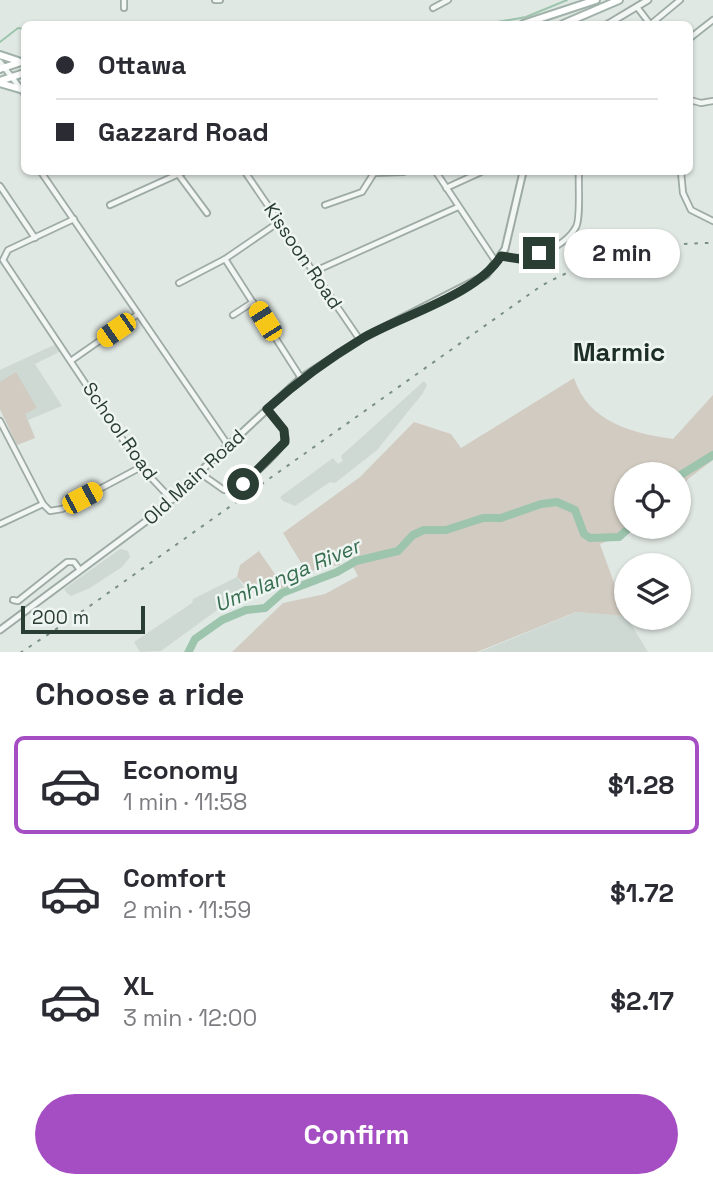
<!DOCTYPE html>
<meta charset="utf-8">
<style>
body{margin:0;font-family:"Space Grotesk",sans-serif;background:#f2f2f3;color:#2b2b33;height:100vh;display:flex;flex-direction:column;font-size:26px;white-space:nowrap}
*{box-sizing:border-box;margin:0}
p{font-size:23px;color:#7c7c81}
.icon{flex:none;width:38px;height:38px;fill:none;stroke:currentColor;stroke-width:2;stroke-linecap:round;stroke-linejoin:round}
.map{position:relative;height:652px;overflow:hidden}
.panel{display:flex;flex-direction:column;background:#fff;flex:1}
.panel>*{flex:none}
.banner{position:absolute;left:21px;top:21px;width:672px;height:154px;border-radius:10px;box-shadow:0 2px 5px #0004;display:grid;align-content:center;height:154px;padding:0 35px;background:#fff}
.controls{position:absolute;left:614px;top:462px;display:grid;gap:14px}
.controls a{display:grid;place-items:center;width:77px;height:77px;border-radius:50%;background:#fff;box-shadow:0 2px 5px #0004;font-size:35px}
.scale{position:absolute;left:21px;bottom:18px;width:124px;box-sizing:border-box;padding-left:7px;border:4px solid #2a3e34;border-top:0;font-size:19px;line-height:24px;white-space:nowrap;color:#2a3e34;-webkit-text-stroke:5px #eff5f2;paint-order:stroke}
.end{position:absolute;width:32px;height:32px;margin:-16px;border:9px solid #2a3e34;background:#fff;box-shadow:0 0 0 4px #fff}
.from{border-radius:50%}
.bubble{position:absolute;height:49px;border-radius:24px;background:#fff;box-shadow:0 2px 5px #0004;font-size:23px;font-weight:700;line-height:49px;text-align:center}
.car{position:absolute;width:21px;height:42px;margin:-21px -10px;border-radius:9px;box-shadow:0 0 5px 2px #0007;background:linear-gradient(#f5c518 24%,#345 0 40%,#f5c518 0 76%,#345 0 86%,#f5c518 0)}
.banner b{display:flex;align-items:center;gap:24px;height:66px;font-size:26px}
.banner b+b{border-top:2px solid #e1e1e2}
.banner i{width:18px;height:18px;background:#2b2b33}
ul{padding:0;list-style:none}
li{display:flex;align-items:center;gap:21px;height:98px;margin:0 14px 10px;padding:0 21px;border:4px solid transparent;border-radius:10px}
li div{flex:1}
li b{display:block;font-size:26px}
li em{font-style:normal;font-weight:700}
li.current{border-color:#a54ec3}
li>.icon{width:63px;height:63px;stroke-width:1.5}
h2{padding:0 35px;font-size:32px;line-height:84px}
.cta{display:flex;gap:14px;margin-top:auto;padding:14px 35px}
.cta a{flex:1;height:80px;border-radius:42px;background:#a54ec3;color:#fff;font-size:28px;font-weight:700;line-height:80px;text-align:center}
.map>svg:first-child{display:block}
</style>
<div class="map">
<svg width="713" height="653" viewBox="0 0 713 653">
<rect width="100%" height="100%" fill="#e0e8e4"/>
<g fill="#ced9d3">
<path d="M56 344 61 351 35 364 62 406 28 420 35 438 17 445 0 409V370Z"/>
<path d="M424 381 427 385 423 393 377 450 335 483 330 482 295 506 283 501 280 497 333 458 338 464 343 461 341 456Z"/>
<path d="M120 549 128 551 130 557 122 567 90 588 71 596 68 594 64 589Z"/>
<path d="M237 577 244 587 224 605 161 651 140 652 134 642 192 603 193 599Z"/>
<path d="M577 612 626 616 648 652 477 653Z"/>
</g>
<g fill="#d1cbc1">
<path d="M16 372 37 408 25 414 35 438 17 445 0 409V382Z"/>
<path d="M574 378C588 422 632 433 673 439L713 395V460L688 479 679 492V474H626V527H634L624 535 600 544 626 616 576 612 477 652H232L283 603 325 594 358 576 347 556 341 557 340 565 318 568 288 587 254 594 237 577 240 565 259 551 279 580 303 566 283 533 360 477 414 422 451 434 461 448Z"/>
</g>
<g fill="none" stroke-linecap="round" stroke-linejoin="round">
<g stroke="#9dc5ad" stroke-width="2">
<path d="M486 24 526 17 567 0"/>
<path d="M0 42 18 28 24 29"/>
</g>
<g stroke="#9dc5ad" stroke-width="8">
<path d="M679 476 713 455"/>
<path d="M188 653 195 639 222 620 246 610 265 608 282 593 337 572 356 561 398 551 413 535 424 530H446L483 518H501L541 504 557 502 575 510 584 534 590 538 619 537 630 527"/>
</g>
<defs>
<g id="minor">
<path d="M215 0H220"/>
<path d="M637 7 650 24"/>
<path d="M124 8V0"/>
<path d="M433 8 448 0"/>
<path d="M651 24 680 0"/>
<path d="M690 38 713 20"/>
<path d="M0 62 24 93"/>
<path d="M690 100 701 103 713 101"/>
<path d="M41 172 228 445"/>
<path d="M245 172 360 340"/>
<path d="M436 172 496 262"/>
<path d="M681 172 683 193 691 210 713 221"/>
<path d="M374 173 404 172"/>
<path d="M178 174 207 213"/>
<path d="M0 186 35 238"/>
<path d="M446 188 481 172"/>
<path d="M110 205 183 172"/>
<path d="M325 205 362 192 374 173"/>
<path d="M74 219 8 250 3 260 141 467 172 500"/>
<path d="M501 256C524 263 564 249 576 227 581 218 578 184 579 172"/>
<path d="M225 259 301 378"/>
<path d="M313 272 458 207"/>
<path d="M179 283 225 259 279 222"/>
<path d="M233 315 253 302"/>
<path d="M72 360 138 314"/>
<path d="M0 421 43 504 50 511 62 509 141 467"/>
<path d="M200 473 224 490C242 489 277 455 286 439L284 430 267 409"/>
<path d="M0 524 43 504"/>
<path d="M13 600 18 601 67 562H74L80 570"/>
</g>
<g id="tertiary">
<path d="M608 24 648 0"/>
<path d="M0 630 149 519 301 378 363 338 486 275 505 249 523 172"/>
</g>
<g id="primary">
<path d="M523 24 596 0"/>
<path d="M563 24 619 0"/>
<path d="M0 55 18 61"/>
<path d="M0 69 24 61"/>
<path d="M0 81 24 73"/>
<path d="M0 83 20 89"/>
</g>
</defs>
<use href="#minor" stroke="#9eaba5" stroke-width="8"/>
<use href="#tertiary" stroke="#9eaba5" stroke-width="9"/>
<use href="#primary" stroke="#a0b2a9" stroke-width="10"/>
<use href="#minor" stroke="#f2f6f4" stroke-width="4.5"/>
<use href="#tertiary" stroke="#f2f6f4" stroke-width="5"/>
<use href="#primary" stroke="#fff" stroke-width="6"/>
<path stroke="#7a9085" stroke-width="2" stroke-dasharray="3.5 7" stroke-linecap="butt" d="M20 653 70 620 541 286C595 256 652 243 713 243"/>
</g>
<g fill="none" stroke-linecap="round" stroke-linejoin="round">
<path stroke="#2a3e34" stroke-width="9" d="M243 484 285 442 284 430 267 409C297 382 328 359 363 338 403 315 477 295 501 256L520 259 539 253"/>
</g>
<g text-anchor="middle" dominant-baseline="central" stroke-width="5" stroke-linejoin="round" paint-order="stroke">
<g font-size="19" fill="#2a3e34" stroke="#eff5f2">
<text transform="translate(303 256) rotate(56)">Kissoon Road</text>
<text transform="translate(120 431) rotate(55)">School Road</text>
<text transform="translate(194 477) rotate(-43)">Old Main Road</text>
</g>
<g font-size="21" font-style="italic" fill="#376e50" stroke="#eff5f2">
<text transform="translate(287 575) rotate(-23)">Umhlanga River</text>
</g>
<g font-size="26" font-weight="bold" fill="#1c2e26" stroke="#eff5f2">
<text x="619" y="352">Marmic</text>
</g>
</g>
</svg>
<div class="controls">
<a><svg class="icon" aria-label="locate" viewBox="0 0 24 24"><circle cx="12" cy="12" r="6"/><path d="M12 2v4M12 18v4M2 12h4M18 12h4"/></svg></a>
<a><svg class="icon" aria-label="layers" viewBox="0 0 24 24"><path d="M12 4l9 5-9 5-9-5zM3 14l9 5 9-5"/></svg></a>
</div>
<div class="scale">200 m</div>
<i class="end from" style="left:243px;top:484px"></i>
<i class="end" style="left:539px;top:253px"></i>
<div class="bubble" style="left:564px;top:229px;width:116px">2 min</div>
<i class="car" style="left:265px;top:321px;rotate:328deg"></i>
<i class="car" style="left:116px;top:330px;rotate:235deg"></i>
<i class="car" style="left:82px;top:498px;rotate:62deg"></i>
<div class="banner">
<b><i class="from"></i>Ottawa</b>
<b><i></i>Gazzard Road</b>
</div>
</div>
<section class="panel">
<h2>Choose a ride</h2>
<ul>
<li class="current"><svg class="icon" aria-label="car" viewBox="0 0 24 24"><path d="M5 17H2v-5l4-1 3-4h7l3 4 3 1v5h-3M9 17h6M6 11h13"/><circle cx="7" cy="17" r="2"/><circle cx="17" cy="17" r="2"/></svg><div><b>Economy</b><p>1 min · 11:58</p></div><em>$1.28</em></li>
<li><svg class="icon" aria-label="car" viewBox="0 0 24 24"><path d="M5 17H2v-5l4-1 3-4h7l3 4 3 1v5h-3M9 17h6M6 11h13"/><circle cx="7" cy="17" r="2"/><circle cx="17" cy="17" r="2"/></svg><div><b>Comfort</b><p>2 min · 11:59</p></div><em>$1.72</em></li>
<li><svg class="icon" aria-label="car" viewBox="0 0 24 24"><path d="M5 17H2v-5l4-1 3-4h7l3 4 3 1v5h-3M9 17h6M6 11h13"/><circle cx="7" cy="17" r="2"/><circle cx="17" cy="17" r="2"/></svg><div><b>XL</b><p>3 min · 12:00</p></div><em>$2.17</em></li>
</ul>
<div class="cta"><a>Confirm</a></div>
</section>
